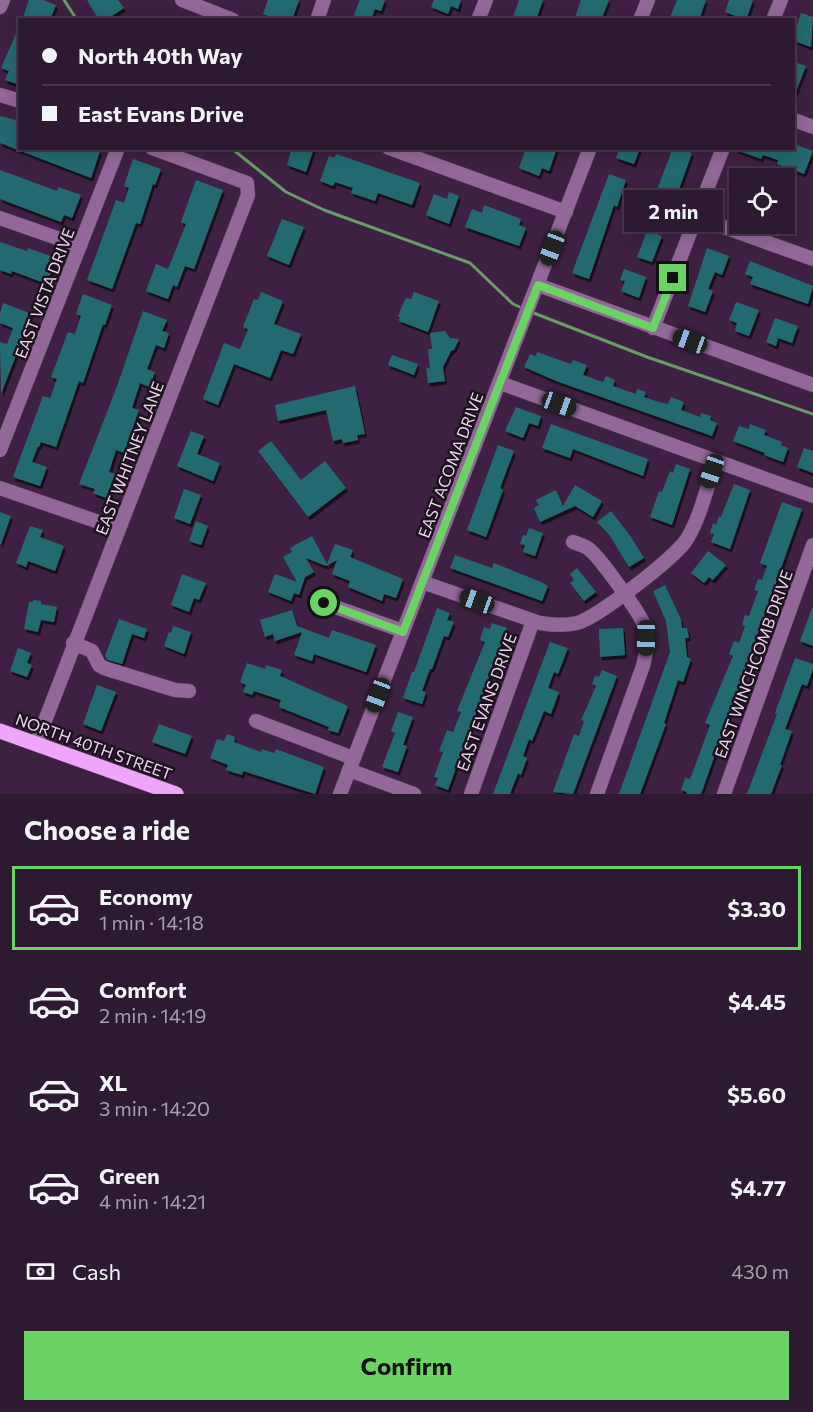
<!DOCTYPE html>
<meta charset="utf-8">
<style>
body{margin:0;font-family:Commissioner,sans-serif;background:#36223a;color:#f1f3f6;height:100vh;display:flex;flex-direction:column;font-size:22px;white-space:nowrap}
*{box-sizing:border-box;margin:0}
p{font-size:20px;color:#a7a0ac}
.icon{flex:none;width:33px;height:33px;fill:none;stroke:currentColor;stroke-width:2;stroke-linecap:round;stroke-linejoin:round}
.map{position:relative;height:794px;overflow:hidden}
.details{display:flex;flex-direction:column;background:#2e1932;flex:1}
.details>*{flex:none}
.banner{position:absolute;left:18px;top:18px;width:777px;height:132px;border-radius:0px;box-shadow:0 3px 15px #0003,0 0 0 2px #49384d;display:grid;align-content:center;height:132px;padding:0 24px;background:#2e1932}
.fabs{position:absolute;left:729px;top:168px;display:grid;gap:12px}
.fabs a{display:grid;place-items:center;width:66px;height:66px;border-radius:0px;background:#2e1932;box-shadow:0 3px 15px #0003,0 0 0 2px #49384d;font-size:30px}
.end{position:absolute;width:27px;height:27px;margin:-14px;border:8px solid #6ad363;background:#111;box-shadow:0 0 0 3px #111}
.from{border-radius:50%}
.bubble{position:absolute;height:42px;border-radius:0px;background:#2e1932;box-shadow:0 3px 15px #0003,0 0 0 2px #49384d;font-size:20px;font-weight:700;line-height:42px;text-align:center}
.car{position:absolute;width:18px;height:36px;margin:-18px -9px;border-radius:8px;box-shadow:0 0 4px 2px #0007;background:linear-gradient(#222 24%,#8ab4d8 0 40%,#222 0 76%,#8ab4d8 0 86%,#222 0)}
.banner b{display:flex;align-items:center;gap:21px;height:57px;font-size:22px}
.banner b+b{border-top:2px solid #49384d}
.banner i{width:15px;height:15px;background:#f1f3f6}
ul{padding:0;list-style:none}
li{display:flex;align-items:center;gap:18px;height:84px;margin:0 12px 9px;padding:0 12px;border:3px solid transparent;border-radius:0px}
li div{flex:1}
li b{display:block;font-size:22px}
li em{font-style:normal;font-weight:700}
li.selected{border-color:#6ad363}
li>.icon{width:54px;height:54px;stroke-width:1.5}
h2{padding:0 24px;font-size:27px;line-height:72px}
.pay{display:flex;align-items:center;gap:15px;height:66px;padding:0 24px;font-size:22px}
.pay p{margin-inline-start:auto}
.action{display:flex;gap:12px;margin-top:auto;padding:12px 24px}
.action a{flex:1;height:69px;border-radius:0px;background:#6ad363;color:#111;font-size:24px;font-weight:700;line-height:69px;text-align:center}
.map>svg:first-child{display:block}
</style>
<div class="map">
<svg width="813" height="794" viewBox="0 0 813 794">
<defs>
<filter id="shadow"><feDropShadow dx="2" dy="3.5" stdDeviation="0" flood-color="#0009"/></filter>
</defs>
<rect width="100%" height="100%" fill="#3e2142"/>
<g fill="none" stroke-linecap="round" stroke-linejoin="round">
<g stroke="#6a9b67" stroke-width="3">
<path d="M64 0 77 20"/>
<path d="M231 148 286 192 324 210 470 263 513 304 522 308"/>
<path d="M531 312 647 357 813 414"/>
</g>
</g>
<g fill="#246a70" filter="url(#shadow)">
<path d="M29 0H43L56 5 50 20H22Z"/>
<path d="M87 0H118L124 8 106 20H99Z"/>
<path d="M268 0H299L292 20H277L263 14Z"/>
<path d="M360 0H385L381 11 375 9 371 20H352Z"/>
<path d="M434 0H461L458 9 451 6 448 14 431 7Z"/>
<path d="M519 0H543L536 20H512Z"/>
<path d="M581 0H609L601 20H574Z"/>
<path d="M677 0H706L699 20H669Z"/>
<path d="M729 0H753L746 20 725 12Z"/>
<path d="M801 13 813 17 811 47 794 41V35Z"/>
<path d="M19 27H20V85L5 80 9 71 1 68Z"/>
<path d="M794 62 806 66 794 97Z"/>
<path d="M0 116 20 121V148H93L100 151 91 178 0 143Z"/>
<path d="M794 144 813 151 804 174 777 164 778 160 763 155 761 159 734 149 794 148Z"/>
<path d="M292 148H314L306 172 287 165Z"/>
<path d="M526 148H557L549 171 542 168 539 176 519 168Z"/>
<path d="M620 148H640L634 164 616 158Z"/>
<path d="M673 148 692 153 668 220 648 213Z"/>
<path d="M336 154 420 183 412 205 378 193 375 201 351 193 353 188 335 182 333 186 320 181 329 156 334 158Z"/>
<path d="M133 159 161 169 155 185 153 184 140 224 136 223 112 289 87 280 116 200 124 203 129 188 124 186Z"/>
<path d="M0 170 57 191 58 187 81 195 72 218 64 215 61 222 0 199Z"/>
<path d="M609 174 626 180 617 207 614 205 589 279 572 273Z"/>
<path d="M196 180 223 190 194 269 185 266 177 287 173 285 168 299 146 291 156 264 168 269 186 224 181 222Z"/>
<path d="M449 192 459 196 449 224 426 215 434 194 447 199Z"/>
<path d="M484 205 521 219 519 225 526 228 519 246 465 227 472 209 482 213Z"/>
<path d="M282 219 304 227 289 265 267 256Z"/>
<path d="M647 231 662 236 652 262 637 257Z"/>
<path d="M0 242 27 251 28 248 56 258 47 284 12 271 11 274 0 270Z"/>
<path d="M707 248 729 256 722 275 715 272 708 289 713 291 705 312 688 306Z"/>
<path d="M750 261 813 286 808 304 750 284 753 277 745 274Z"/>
<path d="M624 269 646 277 639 298 621 291 625 281 620 280Z"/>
<path d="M261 292 283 301 274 324 301 334 293 354 281 350 270 378 234 364 218 405 203 399 224 343 240 349 248 329 243 327 254 299 258 300Z"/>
<path d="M414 292 439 301 428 332 399 321 400 317H398L402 306 406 298 411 299Z"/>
<path d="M83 294 112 305 105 325 103 324 83 383 79 381 56 447 41 442 39 447 38 446 32 462 47 467 40 486 13 477 43 396 50 398 57 379 51 377 68 332 75 334 81 316 76 314Z"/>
<path d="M736 302 759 310 749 336 735 331 737 323 729 320Z"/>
<path d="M3 303 32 314 1 394 0 342 7 344 13 328 0 323V313Z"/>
<path d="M143 311 167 320 162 331 169 333 164 348 156 345 147 369 155 372 149 387 140 383 132 408 139 410 124 453 116 450 109 472 115 474 106 498 93 493 95 489 79 484 116 389Z"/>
<path d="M775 318 798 326 792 343 778 338 776 346 766 342Z"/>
<path d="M445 331 450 338 459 339 454 350 451 351 443 367 445 381 428 383 426 367 430 369 428 349H432L430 333Z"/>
<path d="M537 352 571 364 573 360 587 365 583 375 603 382 606 376 615 380 613 386 636 394 637 389 646 392 644 397 659 402 668 404 671 397 684 402 681 410 700 417 701 413 711 416 710 420 717 423 712 436 556 381 524 367 530 354 536 356Z"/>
<path d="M392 355 418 364 414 375 388 365Z"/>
<path d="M355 386 365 434 357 435 358 440 343 443 342 439 333 441 326 410 278 421 275 405Z"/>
<path d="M516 407 541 416 538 426 529 423 523 438 505 431Z"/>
<path d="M551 424 648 459 643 476 573 449 570 458 542 448Z"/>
<path d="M750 424 766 430 764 435 782 442 781 445 788 448 783 462 764 455 765 453 733 441 739 426 749 429Z"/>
<path d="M191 431 204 436 197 454 220 463 213 481 177 466Z"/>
<path d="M271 441 301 480 325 461 346 488 308 517 258 451Z"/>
<path d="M498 445 514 451 500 488 503 490 486 537 467 530Z"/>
<path d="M804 448 813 451V473L797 467Z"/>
<path d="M676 464 690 469 672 525 650 517 659 491 662 492 670 471 673 473Z"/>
<path d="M734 484 750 490 730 549 711 542 714 534 710 533 713 523 716 525 719 516 721 517Z"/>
<path d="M575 485 602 501 593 517 575 506 540 522 534 508 539 505 536 500 556 490 563 506Z"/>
<path d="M184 489 201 495 190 524 174 518Z"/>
<path d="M782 502 802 509 701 794H686L687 792 681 790 685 778 690 779 692 774 710 725 705 723 733 656 729 654 734 641 739 643 745 626 742 625 745 615 749 616 758 591 754 590 758 579 762 580 767 566 760 563Z"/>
<path d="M611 511 631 537 644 558 629 567 610 536 597 522Z"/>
<path d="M0 512 11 516 1 544H0Z"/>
<path d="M196 521 208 526 201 545 189 541Z"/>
<path d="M30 526 43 530 40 537 64 546 55 571 28 561 26 567 16 563Z"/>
<path d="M529 528 543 533 535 556 523 552 525 545 520 544 523 535 526 536Z"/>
<path d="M312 536 327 564 335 544 353 550 350 557 403 579 396 598 384 594 382 601 348 587 350 581 332 574 337 560 326 566 306 558 314 572 305 577 299 595 294 593 291 601 268 592 275 574 297 582 283 557 292 552 290 548Z"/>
<path d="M708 551 726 565 713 580 709 577 704 583 691 573Z"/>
<path d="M455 555 492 568 494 563 541 582 548 586 542 601 450 568Z"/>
<path d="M577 568 596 592 584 601 570 583 574 580 570 574Z"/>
<path d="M182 574 206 583 199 600 194 598 189 612 171 605Z"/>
<path d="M665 585 681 619 682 628H687L689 638H685L687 657 691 659 683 682 678 680 664 723 666 724 640 794H619L670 652 666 621 653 591Z"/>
<path d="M33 600 41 601V604L57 607 54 622 41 620 38 632 24 629 29 602H33Z"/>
<path d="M437 608 450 613 447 620 454 622 448 637 444 636 432 669H430L422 691 426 692 422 704 403 698 412 672H414Z"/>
<path d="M812 608H813V646L800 641Z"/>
<path d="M292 610 297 626 329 638 332 630 376 645 366 672 314 654 312 661 294 655 302 632 275 641 273 634 265 637 260 620Z"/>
<path d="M119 619 147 629 144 638 132 634 122 664 108 660 105 656Z"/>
<path d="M492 623 507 628 448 790 435 785 438 778 434 777 443 752 439 751 447 730 453 732 461 712 457 711 485 642 480 640 484 627 490 629Z"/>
<path d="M173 626 191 632 184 654 164 646 169 632 171 633Z"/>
<path d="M623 628 625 655 600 657 599 629Z"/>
<path d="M550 642 568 648 558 674 554 672 548 688 559 692 551 714 544 711 532 741 529 739 523 756 527 758 521 775 518 773 510 794H493Z"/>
<path d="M18 648 31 653 27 663 32 665 27 677 10 671Z"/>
<path d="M795 658 813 664V669L807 686 802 684 785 729 792 731 780 765H782L771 794H747L777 714 775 713Z"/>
<path d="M247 663 265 669 266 665 282 670 280 676 348 706 338 733 328 730 329 727 279 707 281 700 254 691 252 695 243 692 246 685 240 682Z"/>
<path d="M602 670 617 676 573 794 553 792 574 734 579 736 584 721 581 720 596 686 592 684 595 676 599 677Z"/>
<path d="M97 685 116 692 101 731 83 724Z"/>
<path d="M398 712 413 717 403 745 407 746 398 772 382 767 395 733 391 731Z"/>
<path d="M159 724 192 736 185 754 152 742Z"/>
<path d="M227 734 235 737 234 742 261 752 262 749 274 753 276 749 324 767 315 794 243 771 242 775 226 770 228 765 210 758 217 739 224 741Z"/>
</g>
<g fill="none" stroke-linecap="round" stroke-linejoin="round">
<defs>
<g id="minor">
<path d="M182 0 233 20"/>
<path d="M0 7 3 0"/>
<path d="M317 20 324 0"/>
<path d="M478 20 486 0"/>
<path d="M640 20 648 0"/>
<path d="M773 20 781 0"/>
<path d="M0 95 20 101"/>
<path d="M794 120 813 127"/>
<path d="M389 148 566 212"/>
<path d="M696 217 813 259"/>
<path d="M0 218 80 246"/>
<path d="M538 285 813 385"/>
<path d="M653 328 723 148"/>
<path d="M500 383 813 496"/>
<path d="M0 450 118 148"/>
<path d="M0 488 119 529"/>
<path d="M573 542C578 544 586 546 590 550 600 558 640 613 644 625 649 639 646 653 643 666L597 794"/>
<path d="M422 582 540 623C552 625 564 626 577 623 597 618 676 557 687 539 701 516 707 486 716 461"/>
<path d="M324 603 403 631"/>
<path d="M73 643 92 651 99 665 104 668 175 690 189 691"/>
<path d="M256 721 353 758"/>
<path d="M36 744 248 195 247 183 152 148"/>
<path d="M349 770 414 794"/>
<path d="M340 794 590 148"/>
<path d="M471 794 533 621"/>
<path d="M724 794 813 545"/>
</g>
<path id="major" d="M0 731 176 794"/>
</defs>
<use href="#minor" stroke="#5a3e5d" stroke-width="15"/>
<use href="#major" stroke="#5a3e5d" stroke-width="16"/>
<use href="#minor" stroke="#936799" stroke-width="14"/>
<use href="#major" stroke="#eea6f8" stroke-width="15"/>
</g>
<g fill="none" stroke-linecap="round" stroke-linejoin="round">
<path stroke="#6ad363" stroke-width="8" d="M324 603 403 632 538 285 653 328 673 278"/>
</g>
<g text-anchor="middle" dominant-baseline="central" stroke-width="5" stroke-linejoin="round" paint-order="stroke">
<g font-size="16" fill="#ead7ec" stroke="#1e111f">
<text transform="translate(44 293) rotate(-69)">EAST VISTA DRIVE</text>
<text transform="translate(129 458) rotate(-69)">EAST WHITNEY LANE</text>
<text transform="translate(450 465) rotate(-69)">EAST ACOMA DRIVE</text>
<text transform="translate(753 664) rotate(-70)">EAST WINCHCOMB DRIVE</text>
<text transform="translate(486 702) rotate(-70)">EAST EVANS DRIVE</text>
<text transform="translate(94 746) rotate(20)">NORTH 40TH STREET</text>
</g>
</g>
</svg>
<div class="fabs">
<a><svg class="icon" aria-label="locate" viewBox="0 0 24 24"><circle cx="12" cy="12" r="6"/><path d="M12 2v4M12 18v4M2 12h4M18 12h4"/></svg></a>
</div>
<i class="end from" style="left:324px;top:603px"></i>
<i class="end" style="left:673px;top:278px"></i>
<div class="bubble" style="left:624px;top:190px;width:99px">2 min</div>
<i class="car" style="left:552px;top:248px;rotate:201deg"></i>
<i class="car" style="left:690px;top:341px;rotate:290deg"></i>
<i class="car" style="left:559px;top:404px;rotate:110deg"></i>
<i class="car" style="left:712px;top:471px;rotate:199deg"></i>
<i class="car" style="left:477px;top:601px;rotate:290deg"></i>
<i class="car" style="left:646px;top:638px;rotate:181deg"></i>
<i class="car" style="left:378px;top:695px;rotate:201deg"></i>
<div class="banner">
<b><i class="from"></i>North 40th Way</b>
<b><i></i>East Evans Drive</b>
</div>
</div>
<section class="details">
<h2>Choose a ride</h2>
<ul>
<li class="selected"><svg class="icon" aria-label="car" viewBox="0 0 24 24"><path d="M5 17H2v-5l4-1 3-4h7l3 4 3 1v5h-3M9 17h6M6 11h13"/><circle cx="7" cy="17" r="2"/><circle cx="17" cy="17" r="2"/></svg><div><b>Economy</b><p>1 min · 14:18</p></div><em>$3.30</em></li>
<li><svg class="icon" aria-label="car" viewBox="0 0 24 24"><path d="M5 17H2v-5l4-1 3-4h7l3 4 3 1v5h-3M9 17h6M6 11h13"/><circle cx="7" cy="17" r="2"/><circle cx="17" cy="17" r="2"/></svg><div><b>Comfort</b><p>2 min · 14:19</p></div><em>$4.45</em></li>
<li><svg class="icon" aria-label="car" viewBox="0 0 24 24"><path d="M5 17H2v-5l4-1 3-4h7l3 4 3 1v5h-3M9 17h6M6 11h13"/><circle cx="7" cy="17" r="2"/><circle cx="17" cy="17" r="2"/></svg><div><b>XL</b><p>3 min · 14:20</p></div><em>$5.60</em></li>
<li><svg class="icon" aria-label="car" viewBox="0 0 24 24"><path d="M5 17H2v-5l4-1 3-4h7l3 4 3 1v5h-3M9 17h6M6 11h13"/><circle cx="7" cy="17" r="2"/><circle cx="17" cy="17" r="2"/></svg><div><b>Green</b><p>4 min · 14:21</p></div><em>$4.77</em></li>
</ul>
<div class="pay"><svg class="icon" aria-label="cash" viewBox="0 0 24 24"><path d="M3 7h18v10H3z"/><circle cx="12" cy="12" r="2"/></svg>Cash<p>430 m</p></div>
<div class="action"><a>Confirm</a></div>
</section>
